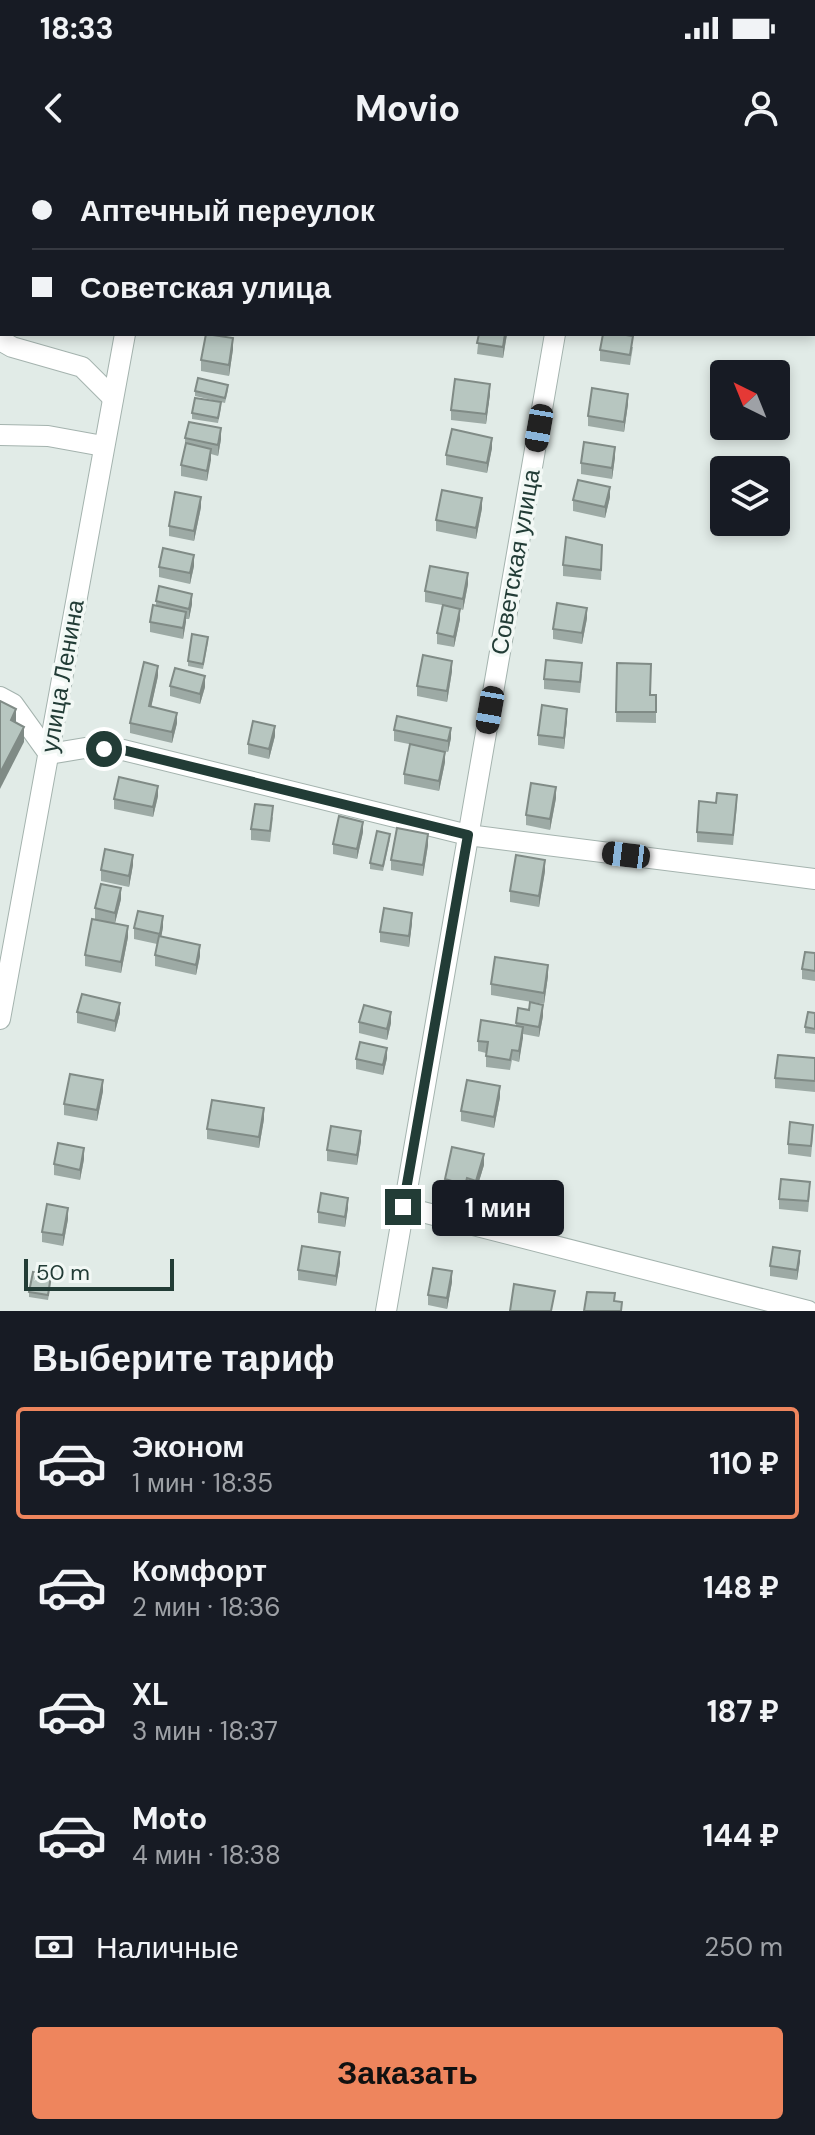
<!DOCTYPE html>
<html lang="ru">
<meta charset="utf-8">
<style>
body{margin:0;font-family:"DM Sans",sans-serif;background:#20242c;color:#f1f3f6;height:100vh;display:flex;flex-direction:column;font-size:30px;white-space:nowrap}
*{box-sizing:border-box;margin:0}
p{font-size:26px;color:#9ea1a6}
.icon{flex:none;width:44px;height:44px;fill:none;stroke:currentColor;stroke-width:2;stroke-linecap:round;stroke-linejoin:round}
.map{position:relative;height:1151px;overflow:hidden}
.sheet{display:flex;flex-direction:column;background:#171b24;flex:1}
.sheet>*{flex:none}
.hud{position:absolute;left:0px;top:0px;width:816px;height:176px;box-shadow:0 4px 12px #0003;display:grid;align-content:center;height:176px;padding:0 32px;background:#171b24}
.needle{width:52px;rotate:317deg}
.controls{position:absolute;left:710px;top:200px;display:grid;gap:16px}
.controls a{display:grid;place-items:center;width:80px;height:80px;border-radius:8px;background:#171b24;box-shadow:0 4px 12px #0003;font-size:40px}
.scale{position:absolute;left:24px;bottom:20px;width:150px;box-sizing:border-box;padding-left:8px;border:4px solid #223c36;border-top:0;font-size:22px;line-height:28px;white-space:nowrap;color:#223c36;-webkit-text-stroke:6px #f2f8f5;paint-order:stroke}
.end{position:absolute;width:36px;height:36px;margin:-18px;border:10px solid #223c36;background:#fff;box-shadow:0 0 0 4px #fff}
.from{border-radius:50%}
.bubble{position:absolute;height:56px;border-radius:8px;background:#171b24;box-shadow:0 4px 12px #0003;font-size:26px;font-weight:700;line-height:56px;text-align:center}
.car{position:absolute;width:24px;height:48px;margin:-24px -12px;border-radius:10px;box-shadow:0 0 6px 2px #0007;background:linear-gradient(#222 24%,#8ab4d8 0 40%,#222 0 76%,#8ab4d8 0 86%,#222 0)}
.hud b{display:flex;align-items:center;gap:28px;height:76px;font-size:30px}
.hud b+b{border-top:2px solid #363941}
.hud i{width:20px;height:20px;background:#f1f3f6}
ul{padding:0;list-style:none}
li{display:flex;align-items:center;gap:24px;height:112px;margin:0 16px 12px;padding:0 16px;border:4px solid transparent;border-radius:8px}
li div{flex:1}
li b{display:block;font-size:30px}
li em{font-style:normal;font-weight:700}
li.current{border-color:#ee855d}
li>.icon{width:72px;height:72px;stroke-width:1.5}
h2{padding:0 32px;font-size:36px;line-height:96px}
.pay{display:flex;align-items:center;gap:20px;height:88px;padding:0 32px;font-size:30px}
.pay p{margin-inline-start:auto}
.cta{display:flex;gap:16px;margin-top:auto;padding:16px 32px}
.cta a{flex:1;height:92px;border-radius:8px;background:#ee855d;color:#111;font-size:32px;font-weight:700;line-height:92px;text-align:center}
.status{display:flex;justify-content:space-between;align-items:center;height:56px;padding:0 40px;background:#171b24;direction:ltr}
.status svg{height:22px;fill:currentColor}
header{display:flex;justify-content:space-between;align-items:center;height:104px;padding:0 32px;background:#171b24;font-size:36px;font-weight:700}
.map>svg:first-child{display:block}
</style>
<div class="status"><b>18:33</b><svg viewBox="0 0 49 12"><path d="M0 12V9h3v3zM5 12V6h3v6zM10 12V3h3v9zM15 12V0h3v12zM26 1h20v11H26zM47 4h2v5h-2z"/></svg></div>
<header><svg class="icon" aria-label="back" viewBox="0 0 24 24"><path d="M15 5l-7 7 7 7"/></svg>Movio<svg class="icon" aria-label="person" viewBox="0 0 24 24"><circle cx="12" cy="8" r="4"/><path d="M4 21q1-7 8-7t8 7"/></svg></header>
<div class="map">
<svg width="815" height="1151" viewBox="0 0 815 1151">
<rect width="100%" height="100%" fill="#e1ebe7"/>
<g fill="none" stroke-linecap="round" stroke-linejoin="round">
<defs>
<g id="minor">
<path d="M592 0 593 2"/>
<path d="M167 2 168 0"/>
<path d="M615 2 618 0"/>
<path d="M2 174 5 183 12 187 82 207 113 238"/>
<path d="M0 275 48 276 103 286"/>
<path d="M0 537 13 544 49 594 85 588 123 590 468 675 815 719"/>
<path d="M0 859 125 174"/>
<path d="M403 1047 808 1151"/>
<path d="M386 1151 555 174"/>
</g>
</defs>
<use href="#minor" stroke="#a4b3ae" stroke-width="22"/>
<use href="#minor" stroke="#fff" stroke-width="20"/>
</g>
<g fill="#9daaa5">
<path d="M479 174H507L503 198 477 194Z"/>
<path d="M633 187 630 205 600 201V190Z"/>
<path d="M233 189 229 216 201 211V200Z"/>
<path d="M228 230 225 243 195 236V231Z"/>
<path d="M490 234 486 264 451 260V250Z"/>
<path d="M628 244 624 272 588 266V256Z"/>
<path d="M221 248 218 263 192 259V253Z"/>
<path d="M185 278 221 279 218 296 211 294 207 321 181 316V305L185 286Z"/>
<path d="M492 288 487 313 446 305V295Z"/>
<path d="M615 297 612 319 581 314V303Z"/>
<path d="M610 337 605 358 573 351V340Z"/>
<path d="M201 347 194 381 169 376V366Z"/>
<path d="M482 348 476 379 436 371V360Z"/>
<path d="M602 395 601 420 563 416V405Z"/>
<path d="M194 406 190 424 159 417V407Z"/>
<path d="M468 424 463 450 460 449V459L454 487 437 484V473L442 445 425 442V431Z"/>
<path d="M156 441 192 444 189 459H186L183 479 150 472V462L156 446Z"/>
<path d="M587 458 582 484 553 479V469Z"/>
<path d="M208 482 203 509 188 506V501Z"/>
<path d="M617 503 650 535H656V563L616 562Z"/>
<path d="M452 511 447 542 417 536V526Z"/>
<path d="M582 514 580 533 544 529V519Z"/>
<path d="M158 516 151 547 177 563 172 583 130 573V563Z"/>
<path d="M170 526 205 527 200 544 170 536Z"/>
<path d="M567 559 564 589 538 585V575Z"/>
<path d="M394 570 451 578 448 592 394 581Z"/>
<path d="M275 576 269 599 248 594V584Z"/>
<path d="M445 602 439 631 404 624V614Z"/>
<path d="M158 636 153 657 114 649V639Z"/>
<path d="M556 638 550 670 526 665V655Z"/>
<path d="M737 645 733 685 697 682V672Z"/>
<path d="M273 657 270 682 251 680V669Z"/>
<path d="M363 672 357 699 333 694V684Z"/>
<path d="M390 679 383 711 370 709V703Z"/>
<path d="M428 685 423 716 391 710V700Z"/>
<path d="M133 705 129 727 101 721V710Z"/>
<path d="M545 711 539 747 510 742V731Z"/>
<path d="M121 739 115 763 128 777 121 813 85 806V795L95 759V748Z"/>
<path d="M412 763 409 787 380 782V772Z"/>
<path d="M163 767 161 777 200 796 196 815 155 806V795L157 784 134 779V768Z"/>
<path d="M815 793V821L802 819V809Z"/>
<path d="M548 816 544 844 491 835V824Z"/>
<path d="M77 852 120 853 115 872 77 863Z"/>
<path d="M815 853V874L805 873V867Z"/>
<path d="M543 856 539 877 523 874 519 902 512 900 510 910 486 907V893L478 891V881L516 866V863Z"/>
<path d="M359 862 391 863 387 880 359 873Z"/>
<path d="M387 898 383 915 356 909V899Z"/>
<path d="M815 898V932L775 928V918Z"/>
<path d="M103 931 97 961 64 955V944Z"/>
<path d="M500 937 494 968 461 961V951Z"/>
<path d="M264 959 259 988 207 979V969Z"/>
<path d="M813 975 811 997 788 994V984Z"/>
<path d="M361 981 357 1005 327 1001V990Z"/>
<path d="M84 999 80 1020 54 1015V1004Z"/>
<path d="M484 1005 476 1031 467 1029 465 1035 445 1030V1019Z"/>
<path d="M810 1032 808 1052 779 1049V1039Z"/>
<path d="M348 1048 345 1067 318 1063V1052Z"/>
<path d="M68 1059 63 1086 42 1082V1072Z"/>
<path d="M800 1101 797 1120 770 1116V1106Z"/>
<path d="M340 1103 336 1126 298 1120V1110Z"/>
<path d="M51 1121 48 1140 29 1137V1132Z"/>
<path d="M452 1122 447 1149 428 1145V1135Z"/>
</g>
<g fill="#808b86">
<path d="M505 174H507L503 198V187Z"/>
<path d="M233 178V189L229 216V205Z"/>
<path d="M490 224V234L486 264V254Z"/>
<path d="M628 234V244L624 272V262Z"/>
<path d="M221 268V279L218 296V285Z"/>
<path d="M492 278V288L487 313V303Z"/>
<path d="M615 287V297L612 319V308Z"/>
<path d="M211 289V300L207 321V311Z"/>
<path d="M610 327V337L605 358V347Z"/>
<path d="M201 337V347L194 381V371Z"/>
<path d="M482 338V348L476 379V368Z"/>
<path d="M194 395V406L190 424V413Z"/>
<path d="M468 413V424L463 450V439Z"/>
<path d="M192 434V444L189 459V449Z"/>
<path d="M587 448V458L582 484V473Z"/>
<path d="M460 449V459L454 487V477Z"/>
<path d="M186 452V462L183 479V468Z"/>
<path d="M452 501V511L447 542V531Z"/>
<path d="M158 506V516L149 557V546Z"/>
<path d="M205 516V527L200 544V534Z"/>
<path d="M16 549V565L11 560Z"/>
<path d="M567 549V559L564 589V578Z"/>
<path d="M177 553V563L172 583V572Z"/>
<path d="M275 566V576L269 599V589Z"/>
<path d="M24 567V582L0 629V613Z"/>
<path d="M451 568V578L448 592V581Z"/>
<path d="M445 592V602L439 631V621Z"/>
<path d="M158 626V636L153 657V647Z"/>
<path d="M556 627V638L550 670V659Z"/>
<path d="M363 662V672L357 699V689Z"/>
<path d="M428 674V685L423 716V705Z"/>
<path d="M133 695V705L129 727V716Z"/>
<path d="M545 700V711L539 747V736Z"/>
<path d="M121 728V739L115 763V753Z"/>
<path d="M412 753V763L409 787V776Z"/>
<path d="M163 756V767L160 784V774Z"/>
<path d="M128 766V777L121 813V802Z"/>
<path d="M200 785V796L196 815V805Z"/>
<path d="M548 805V816L544 844V833Z"/>
<path d="M120 843V853L115 872V861Z"/>
<path d="M543 845V856L539 877V867Z"/>
<path d="M391 852V863L387 880V869Z"/>
<path d="M523 867V878L519 902V891Z"/>
<path d="M387 888V898L383 915V905Z"/>
<path d="M103 920V931L97 961V950Z"/>
<path d="M500 926V937L494 968V957Z"/>
<path d="M264 948V959L259 988V977Z"/>
<path d="M361 971V981L357 1005V995Z"/>
<path d="M84 988V999L80 1020V1010Z"/>
<path d="M484 994V1005L476 1031V1021Z"/>
<path d="M348 1038V1048L345 1067V1057Z"/>
<path d="M68 1048V1059L63 1086V1075Z"/>
<path d="M800 1091V1101L797 1120V1110Z"/>
<path d="M340 1092V1103L336 1126V1116Z"/>
<path d="M452 1111V1122L447 1149V1138Z"/>
</g>
<g fill="#b7c6c0" stroke="#808b86" stroke-width="2">
<rect x="511" y="0" width="20" height="2"/>
<path d="M781 0H788L794 2H780Z"/>
<path d="M797 0H815L814 16V2H796Z"/>
<path d="M206 174 233 178 229 205 201 200Z"/>
<path d="M479 174H505L503 187 477 183Z"/>
<path d="M603 174H619L633 176 630 195 600 190Z"/>
<path d="M198 218 228 225 225 238 195 231Z"/>
<path d="M455 219 490 224 486 254 451 250Z"/>
<path d="M592 228 628 234 624 262 588 256Z"/>
<path d="M195 238 221 242 218 258 192 253Z"/>
<path d="M189 262 221 268 218 285 185 278Z"/>
<path d="M452 269 492 278 487 303 446 295Z"/>
<path d="M584 282 615 287 612 308 581 303Z"/>
<path d="M186 283 211 289 207 311 181 305Z"/>
<path d="M578 320 610 327 605 347 573 340Z"/>
<path d="M442 330 482 338 476 368 436 360Z"/>
<path d="M175 332 201 337 194 371 169 366Z"/>
<path d="M566 377 602 385 601 410 563 405Z"/>
<path d="M163 388 194 395 190 413 159 407Z"/>
<path d="M430 406 468 413 463 439 425 431Z"/>
<path d="M159 426 192 434 189 449 156 441Z"/>
<path d="M557 443 587 448 582 473 553 469Z"/>
<path d="M153 445 186 452 183 468 150 462Z"/>
<path d="M443 445 460 449 454 477 437 473Z"/>
<path d="M192 474 208 477 203 504 188 501Z"/>
<path d="M423 495 452 501 447 531 417 526Z"/>
<path d="M546 500 582 503 580 522 544 519Z"/>
<path d="M144 502 158 506 149 546 177 553 172 572 130 563Z"/>
<path d="M617 503 651 504 650 535H656V552H616Z"/>
<path d="M175 508 205 516 200 534 170 526Z"/>
<path d="M0 541 16 549 11 560 24 567 0 613Z"/>
<path d="M542 545 567 549 564 578 538 575Z"/>
<path d="M397 556 451 568 448 581 394 570Z"/>
<path d="M253 561 275 566 269 589 248 584Z"/>
<path d="M410 584 445 592 439 621 404 614Z"/>
<path d="M119 617 158 626 153 647 114 639Z"/>
<path d="M531 623 556 627 550 659 526 655Z"/>
<path d="M717 633 737 635 733 675 697 672 699 641 716 643Z"/>
<path d="M255 644 273 646 270 671 251 669Z"/>
<path d="M339 656 363 662 357 689 333 684Z"/>
<path d="M397 668 428 674 423 705 391 700Z"/>
<path d="M377 671 390 674 383 706 370 703Z"/>
<path d="M105 689 133 695 129 716 101 710Z"/>
<path d="M516 695 545 700 539 736 510 731Z"/>
<path d="M101 724 121 728 115 753 95 748Z"/>
<path d="M384 748 412 753 409 776 380 772Z"/>
<path d="M138 751 163 756 160 774 134 768Z"/>
<path d="M92 759 128 766 121 802 85 795Z"/>
<path d="M159 776 200 785 196 805 155 795Z"/>
<path d="M805 792 815 793V811L802 809Z"/>
<path d="M495 797 548 805 544 833 491 824Z"/>
<path d="M82 834 120 843 115 861 77 852Z"/>
<path d="M530 842 543 845 539 867 516 863 518 848 529 850Z"/>
<path d="M364 845 391 852 387 869 359 862Z"/>
<path d="M808 852 815 853V869L805 867Z"/>
<path d="M481 860 523 867 519 891 512 890 510 900 486 896 488 882 478 881Z"/>
<path d="M360 882 387 888 383 905 356 899Z"/>
<path d="M778 895 815 898V921L775 918Z"/>
<path d="M70 914 103 920 97 950 64 944Z"/>
<path d="M467 920 500 926 494 957 461 951Z"/>
<path d="M212 940 264 948 259 977 207 969Z"/>
<path d="M790 962 813 965 811 986 788 984Z"/>
<path d="M331 966 361 971 357 995 327 990Z"/>
<path d="M58 983 84 988 80 1010 54 1004Z"/>
<path d="M452 987 484 994 476 1021 467 1018 465 1025 445 1019Z"/>
<path d="M781 1019 810 1022 808 1041 779 1039Z"/>
<path d="M321 1033 348 1038 345 1057 318 1052Z"/>
<path d="M47 1044 68 1048 63 1075 42 1072Z"/>
<path d="M302 1086 340 1092 336 1116 298 1110Z"/>
<path d="M773 1087 800 1091 797 1110 770 1106Z"/>
<path d="M433 1108 452 1111 447 1138 428 1135Z"/>
<path d="M33 1112 51 1115 48 1135 29 1132Z"/>
<path d="M514 1124 555 1131 551 1151H510Z"/>
<path d="M587 1132 615 1133 614 1141 622 1142 621 1151H584Z"/>
</g>
<g fill="none" stroke-linecap="round" stroke-linejoin="round">
<path stroke="#223c36" stroke-width="10" d="M104 589 123 590 468 675 403 1047"/>
</g>
<g text-anchor="middle" dominant-baseline="central" stroke-width="7" stroke-linejoin="round" paint-order="stroke">
<g font-size="24" fill="#223c36" stroke="#f2f8f5">
<text transform="translate(515 402) rotate(-80)">Советская улица</text>
<text transform="translate(62 516) rotate(-80)">улица Ленина</text>
</g>
</g>
</svg>
<div class="controls">
<a><svg class="needle" viewBox="-14 -14 28 28"><path d="M0-13l5 13h-10z" fill="#e53935"/><path d="M0 13l5-13h-10z" fill="#9ea1a6"/></svg></a>
<a><svg class="icon" aria-label="layers" viewBox="0 0 24 24"><path d="M12 4l9 5-9 5-9-5zM3 14l9 5 9-5"/></svg></a>
</div>
<div class="scale">50 m</div>
<i class="end from" style="left:104px;top:589px"></i>
<i class="end" style="left:403px;top:1047px"></i>
<div class="bubble" style="left:432px;top:1020px;width:132px">1 мин</div>
<i class="car" style="left:539px;top:268px;rotate:190deg"></i>
<i class="car" style="left:490px;top:550px;rotate:190deg"></i>
<i class="car" style="left:626px;top:695px;rotate:277deg"></i>
<div class="hud">
<b><i class="from"></i>Аптечный переулок</b>
<b><i></i>Советская улица</b>
</div>
</div>
<section class="sheet">
<h2>Выберите тариф</h2>
<ul>
<li class="current"><svg class="icon" aria-label="car" viewBox="0 0 24 24"><path d="M5 17H2v-5l4-1 3-4h7l3 4 3 1v5h-3M9 17h6M6 11h13"/><circle cx="7" cy="17" r="2"/><circle cx="17" cy="17" r="2"/></svg><div><b>Эконом</b><p>1 мин · 18:35</p></div><em>110 ₽</em></li>
<li><svg class="icon" aria-label="car" viewBox="0 0 24 24"><path d="M5 17H2v-5l4-1 3-4h7l3 4 3 1v5h-3M9 17h6M6 11h13"/><circle cx="7" cy="17" r="2"/><circle cx="17" cy="17" r="2"/></svg><div><b>Комфорт</b><p>2 мин · 18:36</p></div><em>148 ₽</em></li>
<li><svg class="icon" aria-label="car" viewBox="0 0 24 24"><path d="M5 17H2v-5l4-1 3-4h7l3 4 3 1v5h-3M9 17h6M6 11h13"/><circle cx="7" cy="17" r="2"/><circle cx="17" cy="17" r="2"/></svg><div><b>XL</b><p>3 мин · 18:37</p></div><em>187 ₽</em></li>
<li><svg class="icon" aria-label="car" viewBox="0 0 24 24"><path d="M5 17H2v-5l4-1 3-4h7l3 4 3 1v5h-3M9 17h6M6 11h13"/><circle cx="7" cy="17" r="2"/><circle cx="17" cy="17" r="2"/></svg><div><b>Moto</b><p>4 мин · 18:38</p></div><em>144 ₽</em></li>
</ul>
<div class="pay"><svg class="icon" aria-label="cash" viewBox="0 0 24 24"><path d="M3 7h18v10H3z"/><circle cx="12" cy="12" r="2"/></svg>Наличные<p>250 m</p></div>
<div class="cta"><a>Заказать</a></div>
</section>
